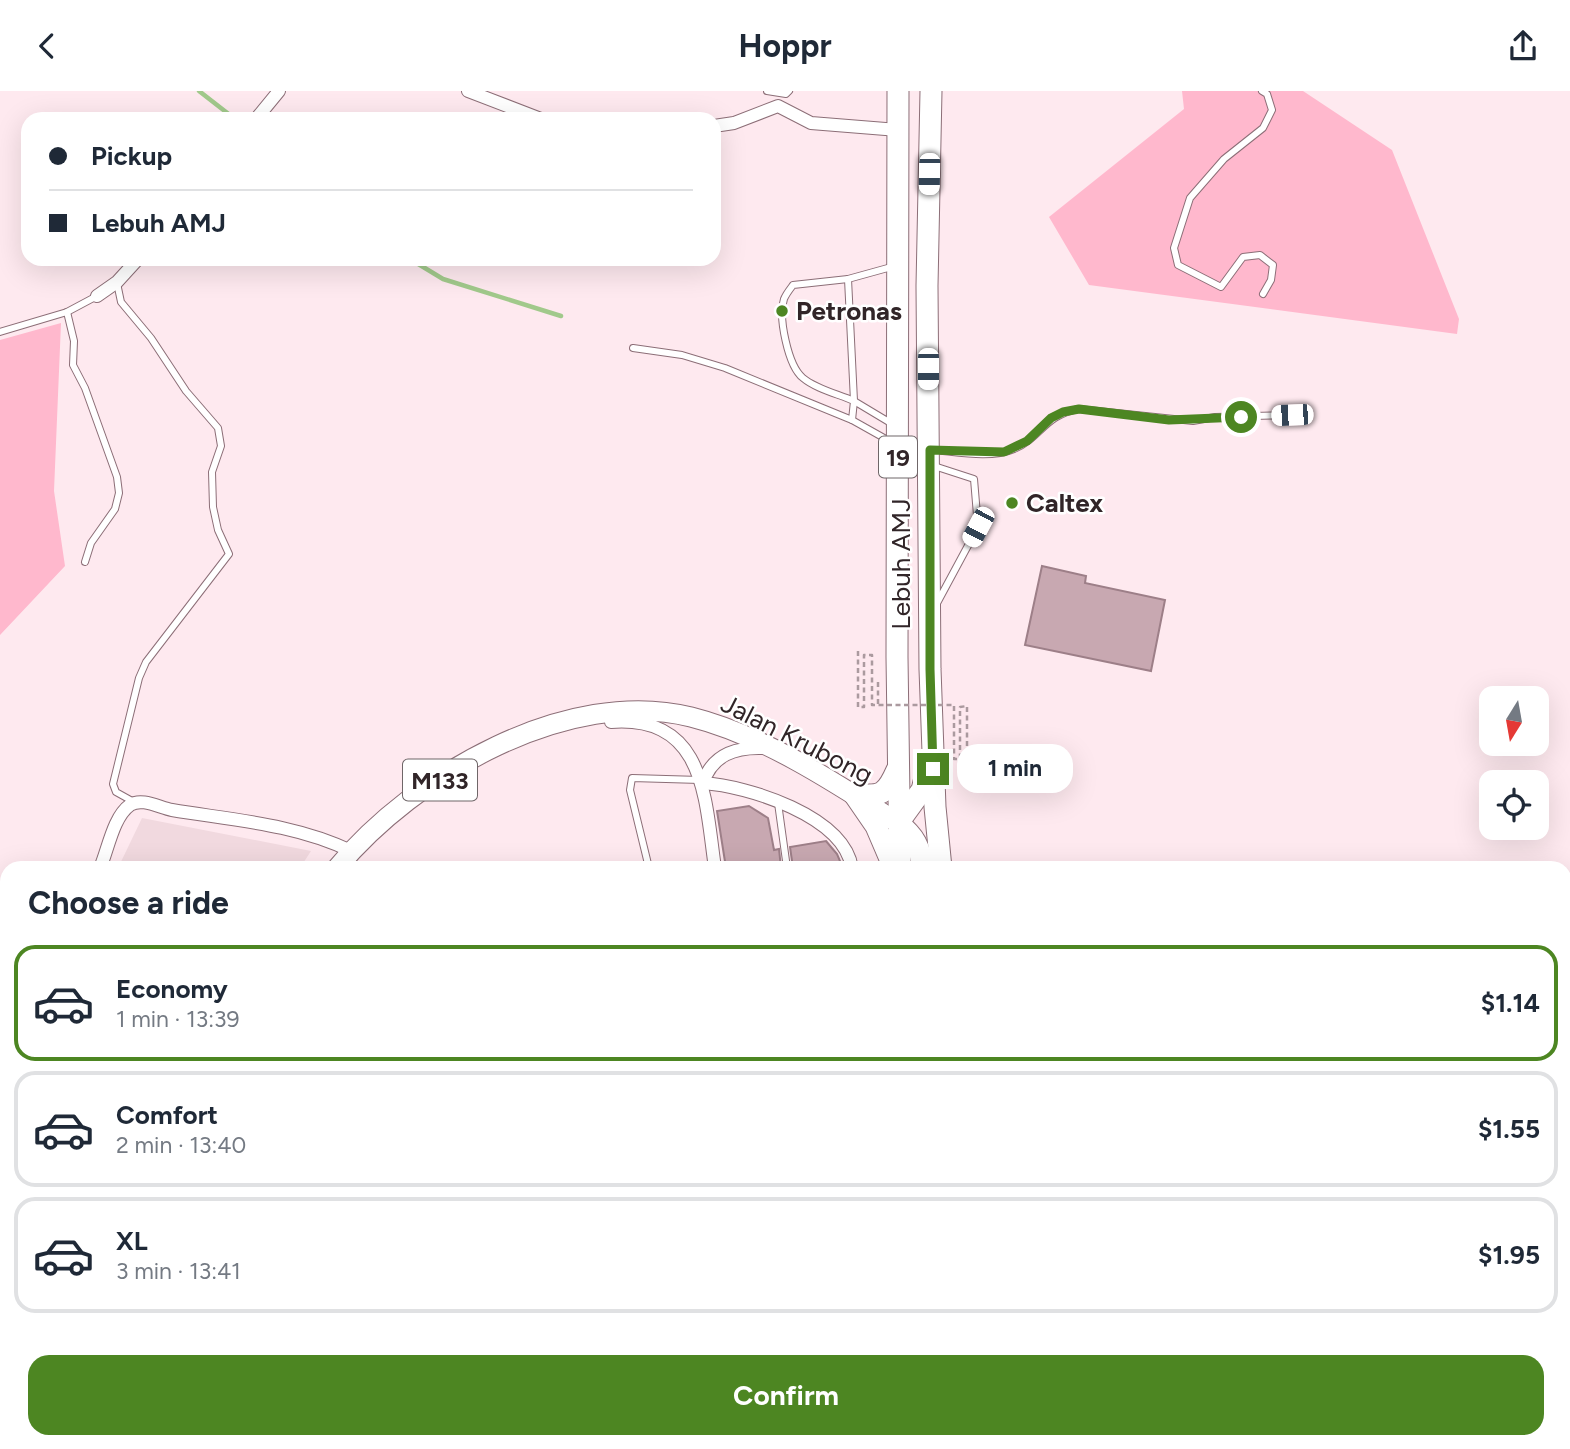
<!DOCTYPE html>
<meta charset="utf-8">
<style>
body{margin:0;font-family:Figtree,sans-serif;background:#f2f2f3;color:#1f2937;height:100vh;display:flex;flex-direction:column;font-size:26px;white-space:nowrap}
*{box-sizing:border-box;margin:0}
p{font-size:23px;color:#747a83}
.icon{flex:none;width:38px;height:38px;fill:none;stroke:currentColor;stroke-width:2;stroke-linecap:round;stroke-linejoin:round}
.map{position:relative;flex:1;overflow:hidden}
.panel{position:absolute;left:0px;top:770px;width:1572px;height:588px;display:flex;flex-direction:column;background:#fff;border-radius:21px 21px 0 0;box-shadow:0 7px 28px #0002}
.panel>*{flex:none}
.guide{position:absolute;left:21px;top:21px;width:700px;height:154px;border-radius:21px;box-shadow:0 7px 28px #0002;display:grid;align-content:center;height:154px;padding:0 28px;background:#fff}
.needle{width:46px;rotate:191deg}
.buttons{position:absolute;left:1479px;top:595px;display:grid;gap:14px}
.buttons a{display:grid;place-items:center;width:70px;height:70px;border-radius:14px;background:#fff;box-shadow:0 7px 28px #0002;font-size:35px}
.end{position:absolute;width:32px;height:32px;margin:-16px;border:9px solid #4d8622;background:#fff;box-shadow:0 0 0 4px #fff}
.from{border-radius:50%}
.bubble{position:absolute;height:49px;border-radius:21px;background:#fff;box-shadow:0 7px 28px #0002;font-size:23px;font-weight:700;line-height:49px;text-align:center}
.car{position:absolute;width:21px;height:42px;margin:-21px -10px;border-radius:9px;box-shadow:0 0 5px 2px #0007;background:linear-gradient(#fff 24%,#345 0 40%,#fff 0 76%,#345 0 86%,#fff 0)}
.guide b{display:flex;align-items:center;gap:24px;height:66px;font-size:26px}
.guide b+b{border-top:2px solid #e0e1e3}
.guide i{width:18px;height:18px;background:#1f2937}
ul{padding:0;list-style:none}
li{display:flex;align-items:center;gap:21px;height:116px;margin:0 14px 10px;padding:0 14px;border:4px solid #e0e1e3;border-radius:21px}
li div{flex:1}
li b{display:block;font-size:26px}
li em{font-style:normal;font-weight:700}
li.current{border-color:#4d8622}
li>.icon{width:63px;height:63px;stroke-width:1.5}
h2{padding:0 28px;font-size:32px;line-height:84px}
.cta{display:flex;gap:14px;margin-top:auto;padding:14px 28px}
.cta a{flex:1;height:80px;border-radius:21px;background:#4d8622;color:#fff;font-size:28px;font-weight:700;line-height:80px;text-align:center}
header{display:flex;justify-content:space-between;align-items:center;height:91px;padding:0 28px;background:#fff;font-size:32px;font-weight:700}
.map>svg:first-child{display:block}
</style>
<header><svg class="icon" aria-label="back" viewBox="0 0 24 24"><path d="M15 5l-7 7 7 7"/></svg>Hoppr<svg class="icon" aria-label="share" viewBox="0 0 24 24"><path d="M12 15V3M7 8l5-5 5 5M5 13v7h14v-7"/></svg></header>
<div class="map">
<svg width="1570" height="1358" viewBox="0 0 1570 1358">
<rect width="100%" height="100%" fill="#fee9ef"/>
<path fill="#f1d9df" d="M142 727 311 760 300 777H118Z"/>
<g fill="#ffb8cd">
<path d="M1182 0H1303L1392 59 1459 228 1457 243 1089 194 1049 126 1184 18Z"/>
<path d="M61 232 54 400 65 475 0 544V249Z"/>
</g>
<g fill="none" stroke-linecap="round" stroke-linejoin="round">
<g stroke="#a1c98b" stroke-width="4.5">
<path d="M199 0 235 28"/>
<path d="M410 168 443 188 561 225"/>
</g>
</g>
<g fill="#c8a8b1" stroke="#9d7f88" stroke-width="2">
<path d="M1042 475 1086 485 1085 492 1165 509 1151 580 1025 554Z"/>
<path d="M749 715 768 727 774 759 779 758 781 777H726L717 720Z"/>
<path d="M826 750 837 763 843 777H793L790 756Z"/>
</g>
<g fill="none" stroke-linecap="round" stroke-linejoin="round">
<defs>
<g id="service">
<path d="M767 0 786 3 789 0"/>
<path d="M1262 0 1267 3 1272 19 1263 37 1224 68 1190 107 1174 157 1178 174 1221 196 1243 166 1260 164 1273 174 1271 189 1263 203"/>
<path d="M117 192 121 211 151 247 186 300 218 337 221 355 212 381 213 416 218 439 229 463 146 571 139 587 113 693 116 701 134 711"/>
<path d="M67 221 74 250 73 274 85 297 117 386 119 402 115 418 91 452 85 471"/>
<path d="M0 241 67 221 97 205"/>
<path d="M633 257 682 264 725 277 852 329 854 310C838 303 816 298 803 287 788 275 778 226 784 208 786 203 790 198 793 194L848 188"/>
<path d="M852 329 893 352"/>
<path d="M894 334 854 310 848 188 895 175"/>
<path d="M932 359C957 361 991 368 1014 358 1042 346 1044 324 1079 318L1193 330 1215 326 1292 324"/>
<path d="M934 375 974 388 978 436 936 514"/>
<path d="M778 712 787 777"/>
<path d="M649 777 630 699 632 687 700 689"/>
<path d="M182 1351 210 1358"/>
<path d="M1027 1351 1029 1358"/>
<path d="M136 1358V1351"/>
</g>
<g id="minor">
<path d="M468 0 541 28"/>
<path d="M256 28 279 0"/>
<path d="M714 35 734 32 778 15 811 32 898 39"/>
<path d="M97 205 117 191 138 168"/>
<path d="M611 631C706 624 705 709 715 777"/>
<path d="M703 692C748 695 844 725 852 777"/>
<path d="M703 692C712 664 735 656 763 657"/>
<path d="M100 777C108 759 113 726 130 714 142 706 160 717 172 719 232 729 295 733 351 760"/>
<path d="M0 842 7 844"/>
<path d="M0 1113 7 1114"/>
<path d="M388 1351 419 1358"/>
<path d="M1047 1351 1049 1358"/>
<path d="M485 1358 493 1351"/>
<path d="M917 1358 920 1351"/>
</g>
<g id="primary">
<path d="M337 777C414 684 568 595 691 626 763 644 836 692 898 732"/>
<path d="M120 1358 123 1351"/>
</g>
<g id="trunk">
<path d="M898 0 897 566 900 777"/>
<path d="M931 0 927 195 930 578 935 716 941 777"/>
<path d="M854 703 876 735 894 777"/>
<path d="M854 703C881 706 886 704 897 679"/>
<path d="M898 732 922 699 928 675"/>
<path d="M898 732C914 745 921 756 922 777"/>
<path d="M1070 1351 1074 1358"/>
<path d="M1097 1351 1100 1358"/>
</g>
</defs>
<use href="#service" stroke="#8c6e77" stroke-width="8"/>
<use href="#minor" stroke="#8c6e77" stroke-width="14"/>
<use href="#primary" stroke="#8c6e77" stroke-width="21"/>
<use href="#trunk" stroke="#8c6e77" stroke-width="23"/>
<path stroke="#ab9a9f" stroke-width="2.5" stroke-dasharray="5 3.5" stroke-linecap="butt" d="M878 591V614"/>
<use href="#service" stroke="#fff" stroke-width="6"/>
<use href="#minor" stroke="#fff" stroke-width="12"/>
<use href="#primary" stroke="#fff" stroke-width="19"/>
<use href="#trunk" stroke="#fff" stroke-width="21"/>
<path stroke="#ab9a9f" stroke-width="2.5" stroke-dasharray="5 3.5" stroke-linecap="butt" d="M858 560V616H864V564H872V614H954V668H960V616L967 615V670"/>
</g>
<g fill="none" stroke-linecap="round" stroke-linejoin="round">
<path stroke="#4d8622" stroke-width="9" d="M933 678 930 578V359L1004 361 1027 350 1051 327 1063 321 1079 318 1169 329 1241 326"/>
</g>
<g fill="#4d8622" stroke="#fff" stroke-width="2.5">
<circle cx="782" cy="220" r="7"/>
<circle cx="1012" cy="412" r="7"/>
</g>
<g text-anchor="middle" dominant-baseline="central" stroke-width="5" stroke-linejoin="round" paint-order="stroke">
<g fill="#fff" stroke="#6f6668" stroke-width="2">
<rect x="879" y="345.5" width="38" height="41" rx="5"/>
<rect x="403" y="668.5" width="74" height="41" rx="5"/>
</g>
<g font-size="24" font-weight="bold" fill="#312528">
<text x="898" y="366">19</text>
<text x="440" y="689">M133</text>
</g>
<g font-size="26" font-weight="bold" fill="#312528" stroke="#fff" text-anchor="start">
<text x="796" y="220">Petronas</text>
<text x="1026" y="412">Caltex</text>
</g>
<g font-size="26" fill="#312528" stroke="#fff">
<text transform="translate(901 473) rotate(-90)">Lebuh AMJ</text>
<text transform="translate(797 648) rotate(27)">Jalan Krubong</text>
</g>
</g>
</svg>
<div class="buttons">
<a><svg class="needle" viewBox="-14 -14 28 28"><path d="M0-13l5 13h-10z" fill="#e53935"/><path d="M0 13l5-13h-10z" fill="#747a83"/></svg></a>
<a><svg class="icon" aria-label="locate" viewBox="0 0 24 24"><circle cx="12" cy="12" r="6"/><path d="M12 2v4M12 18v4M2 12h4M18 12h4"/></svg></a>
</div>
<i class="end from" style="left:1241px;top:326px"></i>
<i class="end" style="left:933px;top:678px"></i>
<div class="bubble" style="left:957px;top:653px;width:116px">1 min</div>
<i class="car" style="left:929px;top:83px;rotate:181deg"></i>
<i class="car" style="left:928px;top:278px;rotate:180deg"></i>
<i class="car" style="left:1292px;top:324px;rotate:268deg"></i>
<i class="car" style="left:978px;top:436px;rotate:208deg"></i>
<div class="guide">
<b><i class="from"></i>Pickup</b>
<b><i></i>Lebuh AMJ</b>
</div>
<section class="panel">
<h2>Choose a ride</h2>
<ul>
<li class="current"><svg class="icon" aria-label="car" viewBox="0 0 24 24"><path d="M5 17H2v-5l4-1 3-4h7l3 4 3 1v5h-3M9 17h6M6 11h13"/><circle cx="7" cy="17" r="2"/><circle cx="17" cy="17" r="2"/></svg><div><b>Economy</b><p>1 min · 13:39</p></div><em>$1.14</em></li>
<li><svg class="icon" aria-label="car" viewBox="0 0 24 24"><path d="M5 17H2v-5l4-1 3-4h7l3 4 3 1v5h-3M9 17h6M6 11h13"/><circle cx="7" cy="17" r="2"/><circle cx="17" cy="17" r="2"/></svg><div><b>Comfort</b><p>2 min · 13:40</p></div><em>$1.55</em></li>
<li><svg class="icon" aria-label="car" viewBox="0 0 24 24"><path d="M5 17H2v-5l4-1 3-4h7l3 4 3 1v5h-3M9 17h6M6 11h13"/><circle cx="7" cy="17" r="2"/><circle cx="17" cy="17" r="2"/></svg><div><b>XL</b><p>3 min · 13:41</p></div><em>$1.95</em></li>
</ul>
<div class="cta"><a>Confirm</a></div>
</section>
</div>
